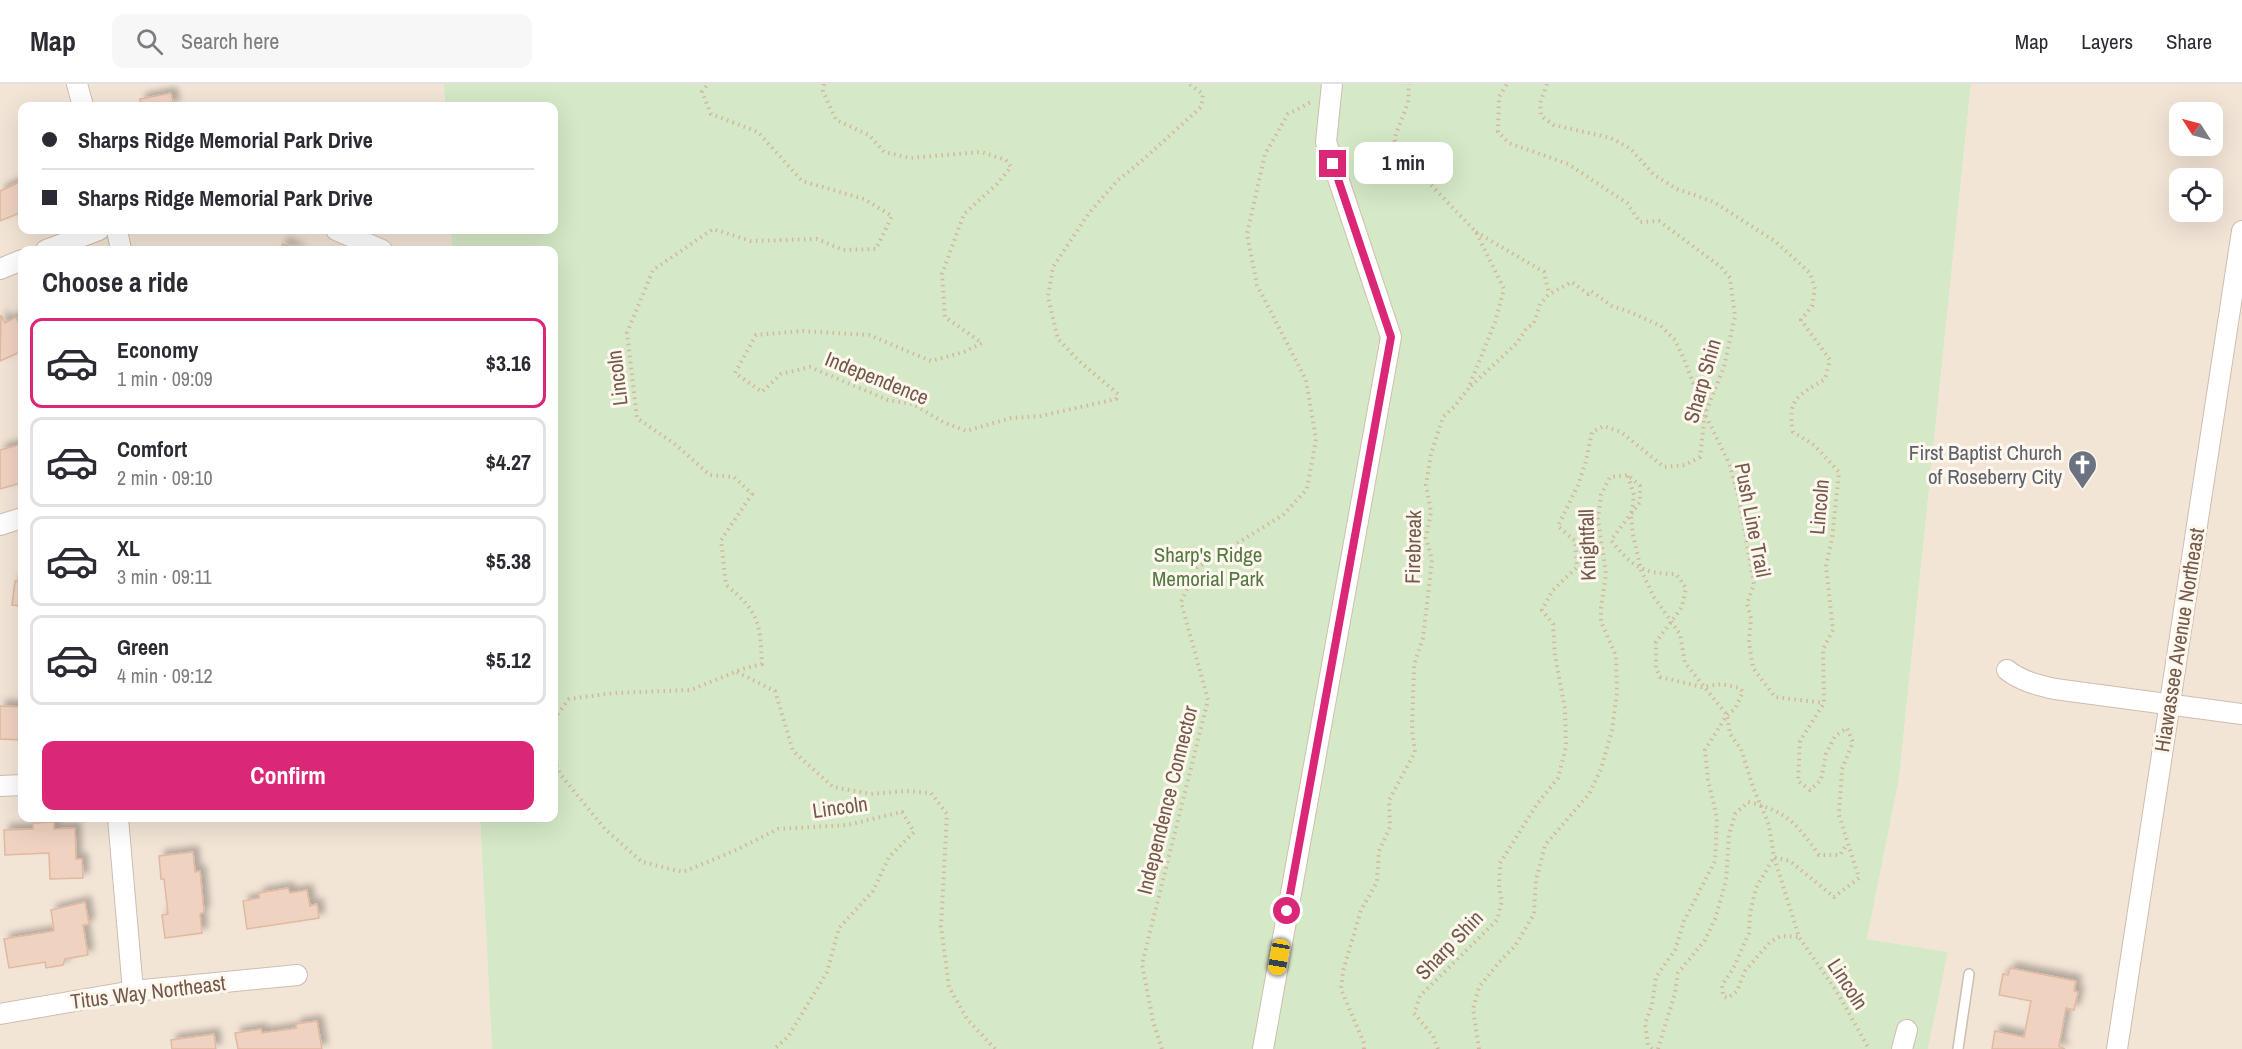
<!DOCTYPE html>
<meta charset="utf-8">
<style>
body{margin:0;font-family:"Archivo Narrow",sans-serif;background:#f7f7f7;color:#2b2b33;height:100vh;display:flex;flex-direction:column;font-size:22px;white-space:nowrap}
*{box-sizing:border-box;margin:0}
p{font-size:20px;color:#7c7c81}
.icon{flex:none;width:33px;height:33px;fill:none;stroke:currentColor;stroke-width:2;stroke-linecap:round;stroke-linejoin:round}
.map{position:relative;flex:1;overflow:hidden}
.sheet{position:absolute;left:18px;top:162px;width:540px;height:576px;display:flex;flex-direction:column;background:#fff;border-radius:12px;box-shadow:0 6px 24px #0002}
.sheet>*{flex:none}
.hud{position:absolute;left:18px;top:18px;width:540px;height:132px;border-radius:12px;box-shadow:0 6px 24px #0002;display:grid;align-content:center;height:132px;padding:0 24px;background:#fff}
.needle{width:39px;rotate:306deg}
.tools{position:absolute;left:2169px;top:18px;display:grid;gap:12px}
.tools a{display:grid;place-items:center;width:54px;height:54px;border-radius:12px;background:#fff;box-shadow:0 6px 24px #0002;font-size:30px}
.end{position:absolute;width:27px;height:27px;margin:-14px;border:8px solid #db2777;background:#fff;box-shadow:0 0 0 3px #fff}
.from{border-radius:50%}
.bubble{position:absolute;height:42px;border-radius:12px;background:#fff;box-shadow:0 6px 24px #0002;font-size:20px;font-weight:700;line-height:42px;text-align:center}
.car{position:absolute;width:18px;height:36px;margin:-18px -9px;border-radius:8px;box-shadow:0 0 4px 2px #0007;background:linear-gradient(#f5c518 24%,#345 0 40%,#f5c518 0 76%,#345 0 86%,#f5c518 0)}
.hud b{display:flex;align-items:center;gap:21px;height:57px;font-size:22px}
.hud b+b{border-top:2px solid #e1e1e2}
.hud i{width:15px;height:15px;background:#2b2b33}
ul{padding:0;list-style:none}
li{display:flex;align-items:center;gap:18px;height:90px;margin:0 12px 9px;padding:0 12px;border:3px solid #e1e1e2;border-radius:12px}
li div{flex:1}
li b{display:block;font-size:22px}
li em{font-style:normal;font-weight:700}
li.on{border-color:#db2777}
li>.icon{width:54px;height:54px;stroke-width:1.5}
h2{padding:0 24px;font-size:27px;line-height:72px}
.primary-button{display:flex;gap:12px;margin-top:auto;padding:12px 24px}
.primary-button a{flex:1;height:69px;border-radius:12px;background:#db2777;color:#fff;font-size:24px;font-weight:700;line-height:69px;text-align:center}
header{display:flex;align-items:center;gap:36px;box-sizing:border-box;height:84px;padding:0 30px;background:#fff;border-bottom:2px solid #e1e1e2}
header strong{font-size:28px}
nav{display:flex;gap:33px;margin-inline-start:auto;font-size:21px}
.search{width:420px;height:54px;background:#f7f7f7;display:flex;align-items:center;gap:15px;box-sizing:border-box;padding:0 21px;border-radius:12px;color:#7c7c81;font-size:22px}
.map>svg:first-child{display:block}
</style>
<header>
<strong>Map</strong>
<div class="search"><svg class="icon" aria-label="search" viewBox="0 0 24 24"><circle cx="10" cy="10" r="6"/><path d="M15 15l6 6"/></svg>Search here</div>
<nav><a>Map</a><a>Layers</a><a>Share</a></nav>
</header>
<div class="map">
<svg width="2242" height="965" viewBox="0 0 2242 965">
<defs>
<filter id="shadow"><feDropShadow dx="5.5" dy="-5.5" stdDeviation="3" flood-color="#0004"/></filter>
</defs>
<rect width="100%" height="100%" fill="#fbf3e7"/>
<g fill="#f3e5d6" fill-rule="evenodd">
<path d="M0 0H444L445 22H22V146H451L452 166H22V734H480L492 965H0Z"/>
<path d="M1971 0H2242V965H1928L1948 868 1867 855 1899 695ZM2180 28H2212V62H2180ZM2180 94H2212V128H2180Z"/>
</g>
<path fill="#d5e9c6" d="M444 0H1971L1899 695 1867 855 1948 868 1928 965H492L480 734H554V166H452L451 146H554V22H445Z"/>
<g fill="#f0d2c0" stroke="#e1b8a1" stroke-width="1.5" filter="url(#shadow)">
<path d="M171 9 174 22H141L140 15Z"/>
<path d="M22 97V128L0 137V107Z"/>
<path d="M283 160 300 166H280Z"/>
<path d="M1 231 5 239 16 233 22 247V267L0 277Z"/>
<path d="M22 360V393L20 394 21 399 0 405V366Z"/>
<path d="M15 497 22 498V522L12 521Z"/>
<path d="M0 622 22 623V656L0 655Z"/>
<path d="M54 738V745L75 744 76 775H82L83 794 50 795 49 769 5 771 4 746 33 745V739Z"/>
<path d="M193 768 195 788 200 787 204 828 200 830 202 849 165 854 162 831 168 830 164 795H161L159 772Z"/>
<path d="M288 804 290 809 307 806 310 822 317 820 319 834 247 845 243 817 259 814V809Z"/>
<path d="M85 818 89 840 83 841 88 871 65 875 63 881 46 884 45 878 9 884 4 855 54 847 51 826Z"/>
<path d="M2010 884 2076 897 2074 907 2078 908 2074 926 2066 924 2059 962 2065 965H1992L1995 947 2024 953 2031 917 1999 911 2003 890 2008 891Z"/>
<path d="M317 937 322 965H238L235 949 261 945 262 949 296 944V940Z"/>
<path d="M214 950 216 965H172L171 956Z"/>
</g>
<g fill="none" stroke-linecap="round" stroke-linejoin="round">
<defs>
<path id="lane" d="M1958 965 1969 890"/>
<g id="street">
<path d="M77 0 83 22"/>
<path d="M117 146 121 166"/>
<path d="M336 146 382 166"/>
<path d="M46 166 99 146"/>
<path d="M0 185 22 176"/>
<path d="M0 441 22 434"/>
<path d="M2007 586C2021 597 2037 601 2055 605L2242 630"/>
<path d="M0 702 22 701"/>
<path d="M118 734 133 907"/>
<path d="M0 930 133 907 297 891"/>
<path d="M1263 965 1391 253 1326 58 1332 0"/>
<path d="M1902 965 1907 946"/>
<path d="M2117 965 2242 147"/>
</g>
</defs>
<use href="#lane" stroke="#cfbdb0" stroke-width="12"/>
<use href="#street" stroke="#cfbdb0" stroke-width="22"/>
<g stroke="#d5b5a3" stroke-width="4" stroke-dasharray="1.5 4.5" stroke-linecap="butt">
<path d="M824 0 823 7 836 36 869 51 884 68 910 74 981 68 1006 76 1011 83 997 100 964 130 942 190 945 233 982 259 964 268 931 277 869 251 802 247 756 251 735 289 762 308 781 290 810 283 888 316 913 320 943 338 966 347 1011 334 1041 332 1116 315 1118 310 1079 277 1058 255 1048 213 1053 183 1089 129 1117 97 1145 74 1201 23 1203 10 1189 0"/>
<path d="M1547 0 1540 19 1541 32 1554 41 1611 54 1631 65 1654 91 1677 105 1714 118 1776 158 1810 189 1815 205 1812 222 1801 236 1830 276 1825 295C1798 312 1787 314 1793 348L1814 361 1839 388 1832 455 1826 482 1833 546 1823 565 1824 619 1800 657 1798 697 1810 706 1821 696 1826 670 1835 652 1847 644 1853 658 1842 685 1839 731 1859 794 1834 813 1790 777 1774 773 1756 804 1750 829 1749 849 1733 885 1722 901 1723 912 1728 914 1737 907 1745 887 1770 858 1781 852 1799 853"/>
<path d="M1476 148 1544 188 1549 210"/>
<path d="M1471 302 1517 259 1526 245 1534 239 1540 220 1549 210 1572 198 1588 210 1591 207 1612 222 1630 228 1661 242 1675 256 1684 275 1705 330 1729 379 1739 415 1754 500 1747 520 1751 534 1749 558 1753 584 1775 613 1824 619"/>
<path d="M1628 392 1634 411 1631 432 1633 451 1641 486 1654 513 1680 550 1685 579 1727 631 1730 650 1741 665 1753 703 1769 741 1774 773 1799 853 1837 908 1869 965"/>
<path d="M737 588 775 607 793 667 833 703 871 710 907 707 931 709 947 730 941 842 949 903 967 935 995 965"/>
<path d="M554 635 569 615 614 609 691 606 742 585 762 580C760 538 759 528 726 501L721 456 752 410 734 393 710 391 676 361 637 334 627 249 653 186 713 145 751 157 817 155 843 166 876 165 892 132 864 115 802 97 758 48 711 30 702 8 708 0"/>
<path d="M554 676 560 690 605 745 642 778 683 788 734 767 778 745 847 741 902 728 914 748 889 773 873 807 839 844 827 888 788 953 774 965"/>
<path d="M1162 965 1153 937 1142 880 1208 616 1181 518 1197 484 1283 431 1307 405 1316 355 1306 296 1257 201 1247 150 1265 70 1288 30 1313 17"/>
<path d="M1364 965V959L1341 905 1343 887 1361 826 1377 798 1379 767 1390 743 1389 716 1415 668 1412 646 1414 581 1423 554 1432 476 1426 454 1431 428 1426 401 1431 370 1443 333 1454 323 1468 305 1495 238 1504 205 1476 148 1431 101 1403 78 1394 55 1408 19 1409 0"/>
<path d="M1438 965 1433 952 1414 929 1420 912 1497 836 1502 817 1499 804 1500 779 1537 720 1558 694 1566 663 1565 625 1555 572 1553 540 1542 526 1553 506 1577 483 1575 457 1558 442 1578 401 1586 377 1592 348 1604 342 1621 348 1664 383 1685 381 1700 373 1705 330 1724 283 1735 232 1730 194 1721 183 1659 137 1640 138 1627 119 1568 80 1509 59 1498 48 1499 13 1507 0"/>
<path d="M1479 965 1473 925 1479 903 1501 876 1515 862 1534 830 1536 796 1545 761 1589 710 1601 685 1612 646 1617 608 1616 572 1601 538V524L1606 490 1598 435 1601 411 1610 393 1628 391 1640 402V418L1611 456C1631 482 1643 490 1676 490L1686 504 1682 523 1656 558V584L1660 593 1702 603 1721 600 1740 604 1743 608 1735 625 1727 631 1705 666 1708 696 1717 734 1715 777 1684 837 1675 866 1656 893 1652 921 1645 940 1648 961 1652 965"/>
<path d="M1658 965 1675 909 1678 889 1705 856 1715 835 1726 797 1729 751 1735 730 1748 718C1787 727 1797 740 1819 771H1840L1847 760"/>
</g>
<use href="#lane" stroke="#fff" stroke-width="9"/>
<use href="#street" stroke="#fff" stroke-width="20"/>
</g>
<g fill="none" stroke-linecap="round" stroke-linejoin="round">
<path stroke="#db2777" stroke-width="8" d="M1287 827 1391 253 1333 80"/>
</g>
<defs>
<symbol id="church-pin" viewBox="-11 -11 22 30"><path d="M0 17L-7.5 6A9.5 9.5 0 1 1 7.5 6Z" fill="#6b7280" stroke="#fef7ed"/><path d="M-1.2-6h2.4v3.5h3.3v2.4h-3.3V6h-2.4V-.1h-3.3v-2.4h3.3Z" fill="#fff"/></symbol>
</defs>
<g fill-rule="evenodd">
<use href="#church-pin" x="2066" y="364" width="33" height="45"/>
</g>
<g text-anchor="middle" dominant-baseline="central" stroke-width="6" stroke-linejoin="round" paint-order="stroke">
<g font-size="21" fill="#74594c" stroke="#fef7ed">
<text transform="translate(617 294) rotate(-97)">Lincoln</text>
<text transform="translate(877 294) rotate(22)">Independence</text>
<text transform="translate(1702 297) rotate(-74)">Sharp Shin</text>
<text transform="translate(1819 423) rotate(-85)">Lincoln</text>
<text transform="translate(1753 436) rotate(79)">Push Line Trail</text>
<text transform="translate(1587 461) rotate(-92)">Knightfall</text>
<text transform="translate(1413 463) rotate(-89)">Firebreak</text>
<text transform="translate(2179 556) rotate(-81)">Hiawassee Avenue Northeast</text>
<text transform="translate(1167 716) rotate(-76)">Independence Connector</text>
<text transform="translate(840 723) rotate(-8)">Lincoln</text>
<text transform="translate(1449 861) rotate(-46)">Sharp Shin</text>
<text transform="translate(1848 900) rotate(57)">Lincoln</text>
<text transform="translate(148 908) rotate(-7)">Titus Way Northeast</text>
</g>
<g font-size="21" fill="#5b616d" stroke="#fef7ed" text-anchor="end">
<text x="2062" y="368">First Baptist Church<tspan x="2062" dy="24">of Roseberry City</tspan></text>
</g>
<g font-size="21" fill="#557945" stroke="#fef7ed">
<text x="1208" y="470">Sharp's Ridge<tspan x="1208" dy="24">Memorial Park</tspan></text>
</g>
</g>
</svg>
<div class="tools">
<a><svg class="needle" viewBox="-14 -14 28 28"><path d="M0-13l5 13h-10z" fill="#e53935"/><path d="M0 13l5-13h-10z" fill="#7c7c81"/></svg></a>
<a><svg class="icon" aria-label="locate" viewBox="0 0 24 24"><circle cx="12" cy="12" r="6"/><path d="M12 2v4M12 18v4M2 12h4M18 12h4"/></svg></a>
</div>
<i class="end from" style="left:1287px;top:827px"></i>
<i class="end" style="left:1333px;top:80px"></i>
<div class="bubble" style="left:1354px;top:58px;width:99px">1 min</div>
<i class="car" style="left:1279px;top:873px;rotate:190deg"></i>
<div class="hud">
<b><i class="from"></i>Sharps Ridge Memorial Park Drive</b>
<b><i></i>Sharps Ridge Memorial Park Drive</b>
</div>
<section class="sheet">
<h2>Choose a ride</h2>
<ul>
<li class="on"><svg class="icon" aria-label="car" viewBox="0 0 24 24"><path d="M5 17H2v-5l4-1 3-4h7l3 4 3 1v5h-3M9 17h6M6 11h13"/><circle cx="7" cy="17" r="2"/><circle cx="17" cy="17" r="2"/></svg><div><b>Economy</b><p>1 min · 09:09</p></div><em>$3.16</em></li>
<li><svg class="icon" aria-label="car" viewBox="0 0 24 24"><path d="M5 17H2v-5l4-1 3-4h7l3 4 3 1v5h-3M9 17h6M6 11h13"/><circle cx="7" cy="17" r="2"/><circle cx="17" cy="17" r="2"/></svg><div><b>Comfort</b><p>2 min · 09:10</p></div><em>$4.27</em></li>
<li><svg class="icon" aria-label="car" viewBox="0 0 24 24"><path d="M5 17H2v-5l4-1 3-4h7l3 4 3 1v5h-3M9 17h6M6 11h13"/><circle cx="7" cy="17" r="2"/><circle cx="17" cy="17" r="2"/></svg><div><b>XL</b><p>3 min · 09:11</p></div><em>$5.38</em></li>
<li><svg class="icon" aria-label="car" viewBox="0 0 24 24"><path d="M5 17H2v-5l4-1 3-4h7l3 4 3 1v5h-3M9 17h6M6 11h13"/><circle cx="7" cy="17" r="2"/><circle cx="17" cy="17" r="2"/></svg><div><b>Green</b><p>4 min · 09:12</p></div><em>$5.12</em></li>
</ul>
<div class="primary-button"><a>Confirm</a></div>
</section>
</div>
